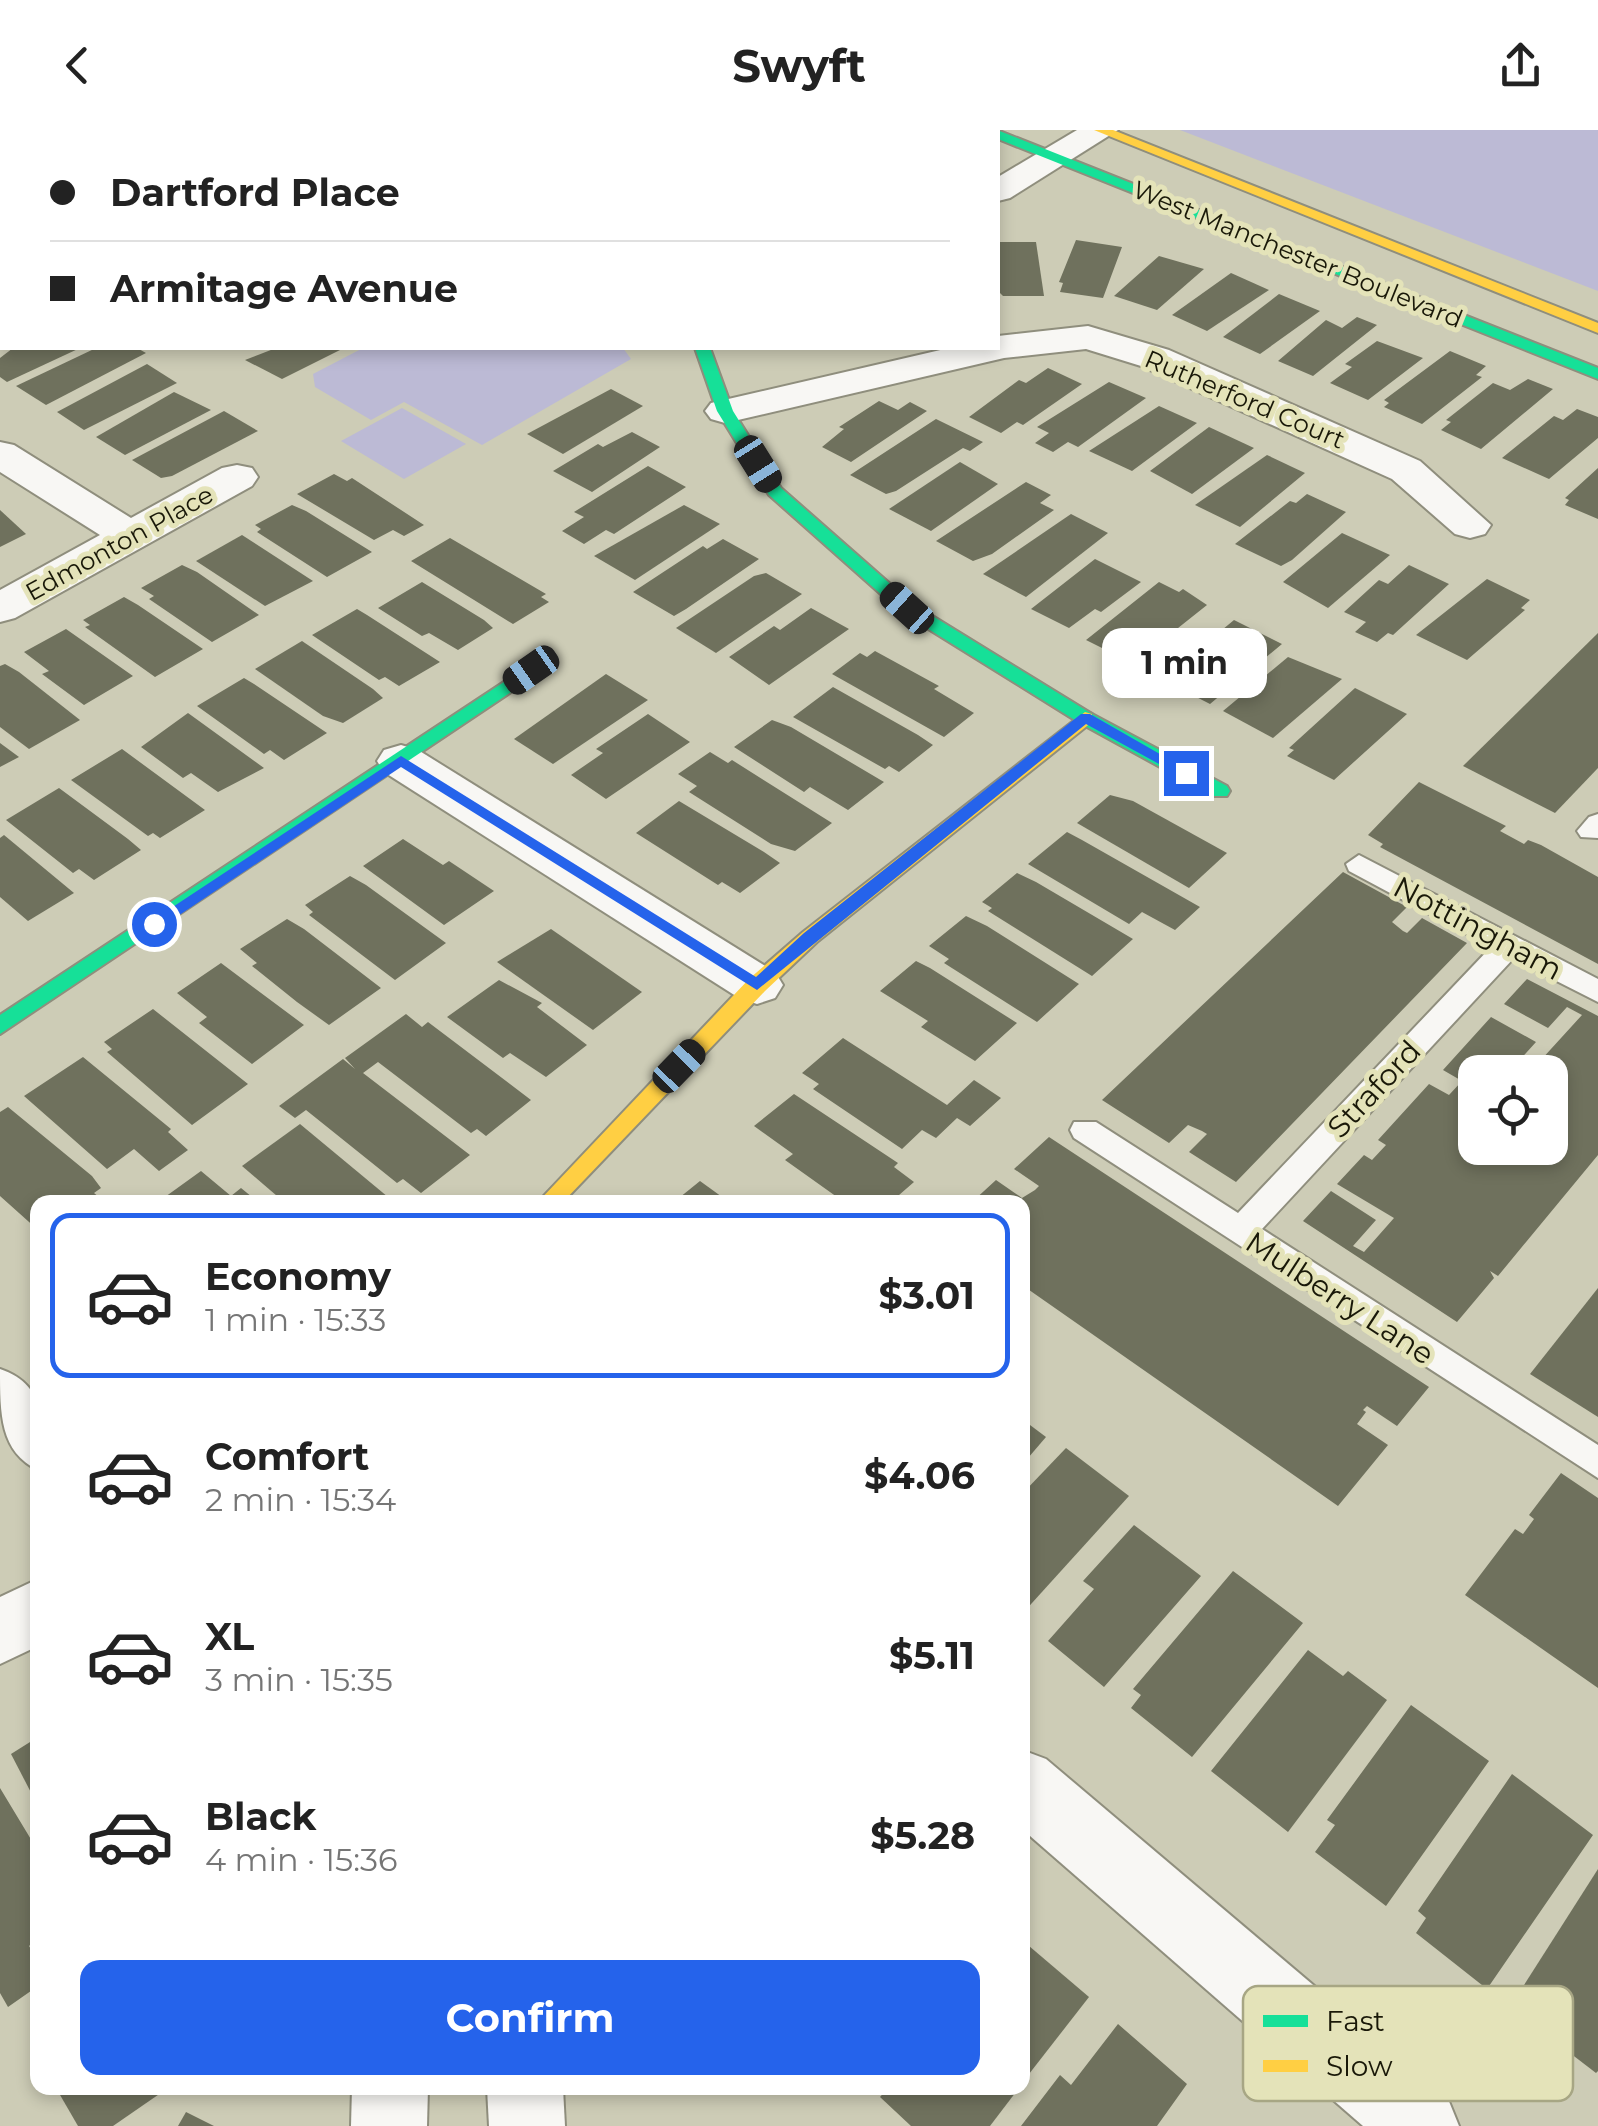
<!DOCTYPE html>
<meta charset="utf-8">
<style>
body{margin:0;font-family:Montserrat,sans-serif;background:#f6f6f6;color:#222;height:100vh;display:flex;flex-direction:column;font-size:38px;white-space:nowrap}
*{box-sizing:border-box;margin:0}
p{font-size:32px;color:#767676}
.icon{flex:none;width:55px;height:55px;fill:none;stroke:currentColor;stroke-width:2;stroke-linecap:round;stroke-linejoin:round}
.map{position:relative;flex:1;overflow:hidden}
.details{position:absolute;left:30px;top:1065px;width:1000px;height:900px;display:flex;flex-direction:column;background:#fff;border-radius:20px;box-shadow:0 5px 15px #0003}
.details>*{flex:none}
.guide{position:absolute;left:0px;top:0px;width:1000px;height:220px;box-shadow:0 5px 15px #0003;display:grid;align-content:center;height:220px;padding:0 50px;background:#fff}
.tools{position:absolute;left:1458px;top:925px;display:grid;gap:20px}
.tools a{display:grid;place-items:center;width:110px;height:110px;border-radius:20px;background:#fff;box-shadow:0 5px 15px #0003;font-size:50px}
.end{position:absolute;width:45px;height:45px;margin:-22px;border:12px solid #2563eb;background:#fff;box-shadow:0 0 0 5px #fff}
.from{border-radius:50%}
.bubble{position:absolute;height:70px;border-radius:20px;background:#fff;box-shadow:0 5px 15px #0003;font-size:32px;font-weight:700;line-height:70px;text-align:center}
.car{position:absolute;width:30px;height:60px;margin:-30px -15px;border-radius:12px;box-shadow:0 0 8px 2px #0007;background:linear-gradient(#222 24%,#8ab4d8 0 40%,#222 0 76%,#8ab4d8 0 86%,#222 0)}
.guide b{display:flex;align-items:center;gap:35px;height:95px;font-size:38px}
.guide b+b{border-top:2px solid #e0e0e0}
.guide i{width:25px;height:25px;background:#222}
ul{padding:18px 0 0;list-style:none}
li{display:flex;align-items:center;gap:30px;height:165px;margin:0 20px 15px;padding:0 30px;border:5px solid transparent;border-radius:20px}
li div{flex:1}
li b{display:block;font-size:38px}
li em{font-style:normal;font-weight:700}
li.selected{border-color:#2563eb}
li>.icon{width:90px;height:90px;stroke-width:1.5}
.button{display:flex;gap:20px;margin-top:auto;padding:20px 50px}
.button a{flex:1;height:115px;border-radius:20px;background:#2563eb;color:#fff;font-size:40px;font-weight:700;line-height:115px;text-align:center}
header{display:flex;justify-content:space-between;align-items:center;height:130px;padding:0 50px;background:#fff;font-size:45px;font-weight:700}
.map>svg:first-child{display:block}
</style>
<header><svg class="icon" aria-label="back" viewBox="0 0 24 24"><path d="M15 5l-7 7 7 7"/></svg>Swyft<svg class="icon" aria-label="share" viewBox="0 0 24 24"><path d="M12 15V3M7 8l5-5 5 5M5 13v7h14v-7"/></svg></header>
<div class="map">
<svg width="1598" height="1996" viewBox="0 0 1598 1996">
<rect width="100%" height="100%" fill="#cdccb6"/>
<g fill="#bcbad5">
<path d="M1180 0H1598V161Z"/>
<path d="M363 218H623L631 229 482 315 404 272 371 290 315 257 313 244Z"/>
<path d="M402 278 466 314 404 349 341 311Z"/>
</g>
<g fill="#6f715d">
<path d="M1076 110 1122 117 1103 168 1060 162 1063 153 1059 152Z"/>
<path d="M998 112H1036L1044 166H1003L998 161Z"/>
<path d="M1159 126 1204 139 1157 180 1114 166Z"/>
<path d="M1231 143 1269 160 1207 201 1172 185Z"/>
<path d="M1279 164 1320 181 1260 224 1223 207Z"/>
<path d="M1357 187 1377 195 1313 246 1278 231 1326 190 1342 198Z"/>
<path d="M1377 211 1423 228 1368 270 1330 253 1352 237 1345 234Z"/>
<path d="M80 218 7 252 0 247V228L13 218Z"/>
<path d="M96 218H137L146 223 46 275 16 256Z"/>
<path d="M276 218H344L282 249 245 230Z"/>
<path d="M1450 221 1486 236 1476 245 1482 247 1422 294 1384 277 1389 273 1384 270Z"/>
<path d="M147 234 177 253 84 300 57 282Z"/>
<path d="M1048 238 1082 254 1023 295 1017 292 1001 303 969 287 1019 250 1026 253Z"/>
<path d="M1528 249 1553 259 1481 319 1441 300 1451 292 1446 290 1493 253 1510 260Z"/>
<path d="M1109 252 1146 268 1078 317 1068 312 1053 322 1035 313 1049 303 1037 297Z"/>
<path d="M611 259 643 276 563 324 527 304Z"/>
<path d="M174 262 211 280 125 325 96 307Z"/>
<path d="M879 271 898 280 910 272 927 281 851 332 822 317 844 299 839 297Z"/>
<path d="M1159 276 1197 293 1132 341 1089 321Z"/>
<path d="M1577 279 1598 287V308L1549 349 1502 328 1554 286 1563 290Z"/>
<path d="M224 281 258 301 172 346 161 348 132 330Z"/>
<path d="M936 289 983 312 970 321 963 318 896 361 886 364 850 345Z"/>
<path d="M1209 297 1254 318 1192 364 1150 341Z"/>
<path d="M632 302 660 317 592 362 553 341 598 314 603 317Z"/>
<path d="M1267 325 1305 343 1240 397 1195 375Z"/>
<path d="M960 332 998 354 931 401 889 379Z"/>
<path d="M648 336 686 357 614 404 606 400 584 414 562 401 584 387 574 382Z"/>
<path d="M1598 338V389L1565 375 1569 370 1565 368Z"/>
<path d="M334 344 347 351 352 348 424 395 404 406 393 400 374 410 297 364Z"/>
<path d="M1026 352 1051 365 1040 373 1054 380 992 424 973 431 936 411Z"/>
<path d="M1307 364 1346 382 1292 430 1281 436 1235 414 1290 371 1296 373Z"/>
<path d="M292 375 306 381 372 422 327 447 257 402 261 399 255 395Z"/>
<path d="M684 375 720 394 635 450 594 426Z"/>
<path d="M0 380 26 404 0 417Z"/>
<path d="M1071 384 1108 403 1026 467 983 444Z"/>
<path d="M1342 403 1390 425 1328 478 1283 452Z"/>
<path d="M242 405 313 451 265 476 196 431Z"/>
<path d="M450 408 546 464 541 467 549 472 513 494 411 431Z"/>
<path d="M723 409 759 429 686 479 674 486 633 462 703 416 707 419Z"/>
<path d="M1095 429 1141 452 1101 482 1095 479 1069 498 1031 479Z"/>
<path d="M182 435 197 442 259 485 212 512 149 469 154 466 141 458Z"/>
<path d="M1409 435 1449 454 1393 505 1388 503 1377 512 1355 502 1366 492 1344 482 1379 450 1388 454Z"/>
<path d="M766 443 802 464 716 523 676 498 754 446Z"/>
<path d="M1487 449 1530 470 1521 478 1525 480 1467 530 1416 505Z"/>
<path d="M422 452 484 490 493 498 458 520 429 503 422 506 378 478Z"/>
<path d="M1159 452 1179 462 1183 459 1207 475 1139 529 1128 531 1086 510Z"/>
<path d="M124 467 138 475 203 519 155 547 85 497 90 495 83 490Z"/>
<path d="M811 478 849 499 769 555 729 527 774 496 780 500Z"/>
<path d="M357 479 367 485 440 532 399 556 385 547 379 550 312 505Z"/>
<path d="M1234 490 1282 514 1210 574 1167 552 1180 542 1175 539Z"/>
<path d="M66 499 133 546 84 575 42 544 49 541 24 522Z"/>
<path d="M1598 503V638L1555 683 1463 636Z"/>
<path d="M302 511 373 559 383 568 343 593 323 586 255 539Z"/>
<path d="M875 521 939 556 934 559 974 583 944 607 832 544 860 523 867 527Z"/>
<path d="M1288 527 1342 549 1273 608 1223 581Z"/>
<path d="M5 534 19 542 80 590 29 619 0 597V536Z"/>
<path d="M606 544 648 570 553 634 514 609Z"/>
<path d="M244 548 254 554 327 603 284 630 270 620 264 624 197 576Z"/>
<path d="M833 557 918 605 933 615 899 642 889 636 885 639 793 587Z"/>
<path d="M1355 558 1407 584 1334 650 1287 626 1294 620 1289 618Z"/>
<path d="M188 583 264 638 218 662 191 643 183 648 141 617Z"/>
<path d="M648 584 690 612 606 669 571 645 603 623 596 619Z"/>
<path d="M772 590 791 597 884 652 848 680 810 657 804 662 734 617Z"/>
<path d="M0 613 19 627 0 637Z"/>
<path d="M122 619 205 680 160 708 153 703 148 706 71 650Z"/>
<path d="M710 622 728 633 732 630 832 693 795 721 771 714 689 662 697 656 678 644Z"/>
<path d="M1419 652 1506 696 1500 701 1524 714 1528 710 1541 715 1598 747V834L1380 717 1383 714 1368 705Z"/>
<path d="M59 658 128 709 141 720 94 750 79 739 73 743 6 690Z"/>
<path d="M1110 665 1133 671 1227 723 1189 758 1077 693Z"/>
<path d="M679 671 764 722 780 733 740 763 722 752 718 755 636 703Z"/>
<path d="M1067 702 1082 710 1200 777 1175 800 1142 782 1129 794 1028 734Z"/>
<path d="M4 705 74 763 28 791 0 767V708Z"/>
<path d="M403 709 443 735 449 731 494 761 444 795 363 736Z"/>
<path d="M1343 742 1407 777 1392 792 1403 801 1407 803 1422 788 1467 813 1236 1052 1189 1022 1207 1004 1202 1001 1188 995 1169 1013 1102 970Z"/>
<path d="M1017 743 1036 752 1133 809 1092 846 988 781 992 778 982 772Z"/>
<path d="M350 746 366 755 446 813 395 850 309 785 313 782 305 775Z"/>
<path d="M966 786 987 796 1079 854 1037 892 944 833 949 829 929 816Z"/>
<path d="M287 789 304 799 381 858 329 895 297 872 252 836 257 833 240 819Z"/>
<path d="M551 799 642 862 593 900 497 832Z"/>
<path d="M916 831 930 838 1017 893 975 931 921 897 928 891 880 861Z"/>
<path d="M221 833 304 895 252 934 199 893 207 887 177 863Z"/>
<path d="M1527 849 1598 886V1025L1498 1146 1490 1141 1494 1148 1457 1192 1303 1091 1331 1061 1376 1090 1353 1116 1364 1122 1394 1088 1337 1054 1364 1025 1372 1030 1386 1015 1378 1010 1429 954 1449 965 1462 951 1443 940 1491 887 1536 912 1515 935 1529 942H1475V1018H1550V942H1530L1582 885 1567 877 1548 898 1504 874Z"/>
<path d="M499 850 542 873 537 877 587 915 546 947 510 923 503 928 447 887Z"/>
<path d="M153 879 248 954 192 995 107 922 112 919 104 912Z"/>
<path d="M406 884 422 897 428 892 531 970 486 1006 477 999 471 1003 378 932 363 943 470 1025 421 1063 403 1049 397 1053 306 980 295 988 279 976 343 929 355 939 345 928Z"/>
<path d="M843 908 947 975 974 950 1001 968 970 996 957 988 936 1008 922 1000 902 1019 813 959 819 954 802 943Z"/>
<path d="M83 927 171 999 168 1002 188 1020 159 1041 134 1019 107 1039 24 966Z"/>
<path d="M794 964 898 1033 894 1037 914 1052 891 1072H844L785 1030 793 1024 754 996Z"/>
<path d="M8 977 92 1046 101 1058 94 1063 105 1072H38V1100L0 1066V982Z"/>
<path d="M300 994 394 1072H284L242 1036Z"/>
<path d="M1049 1007 1429 1257 1397 1296 1367 1276 1363 1280 1366 1282 1357 1294 1388 1315 1338 1376 1022 1155V1072H972L996 1050 1022 1068 1035 1060 1039 1056 1014 1039Z"/>
<path d="M201 1041 231 1066 241 1058 258 1072H158Z"/>
<path d="M700 1051 729 1072H674Z"/>
<path d="M1598 1158V1287L1530 1244Z"/>
<path d="M1022 1289 1046 1307 1022 1335Z"/>
<path d="M1066 1318 1129 1366 1022 1484V1364Z"/>
<path d="M1561 1343 1598 1368V1558L1465 1465 1515 1399 1523 1404 1534 1389 1529 1385Z"/>
<path d="M1134 1395 1201 1446 1104 1557 1048 1511 1094 1459 1083 1451Z"/>
<path d="M1233 1441 1303 1493 1192 1627 1131 1578 1141 1565 1133 1559Z"/>
<path d="M1308 1520 1343 1546 1348 1541 1387 1570 1288 1702 1211 1641Z"/>
<path d="M1411 1575 1489 1631 1386 1776 1315 1722 1335 1695 1327 1690Z"/>
<path d="M38 1607V1676L11 1624Z"/>
<path d="M1512 1644 1593 1705 1487 1859 1416 1803 1426 1788 1418 1781Z"/>
<path d="M0 1658 38 1721V1799L30 1804 34 1811 29 1816 38 1830V1856L8 1877 0 1863Z"/>
<path d="M1598 1739V1941L1596 1943 1510 1877Z"/>
<path d="M1022 1810 1089 1867 1022 1953Z"/>
<path d="M1118 1894 1187 1954 1157 1996H1021L1060 1945 1071 1955Z"/>
<path d="M56 1958H168L113 1996H78Z"/>
<path d="M888 1958H1019L990 1996H911L880 1967Z"/>
<path d="M186 1982 214 1996H178Z"/>
</g>
<g fill="none" stroke-linecap="round" stroke-linejoin="round">
<defs>
<g id="lane">
<rect x="0" y="44" width="2" height="12"/>
<path d="M1598 684V708L1581 707 1577 701 1589 687Z"/>
<path d="M1359 725 1598 849V872L1513 829 1262 1099 1598 1315V1348L1074 1008 1070 1000 1074 992H1096L1238 1083 1491 817 1349 741 1346 734Z"/>
</g>
<g id="street">
<path d="M1077 0H1118L1010 68 998 71V47Z"/>
<path d="M1088 196 1169 220 1420 331 1491 395 1485 404 1470 408 1455 404 1392 349 1141 236 1086 219 1004 228 725 293 711 289 705 281 711 273 949 218H998V206Z"/>
<path d="M0 312 14 315 131 388 222 338 237 335 252 338 258 347 252 356 15 488 0 492V460L100 405 0 342Z"/>
<path d="M401 615 418 620 775 842 783 855 775 868 757 874 739 868 384 642 377 631 384 620Z"/>
<path d="M0 1239C51 1257 38 1294 38 1340 0 1322 0 1284 0 1239Z"/>
<path d="M38 1449V1516L0 1534V1467Z"/>
<path d="M1022 1620 1046 1629 1448 1969 1459 1996H1363L1022 1699Z"/>
<path d="M352 1958H428L427 1996H351Z"/>
<path d="M487 1958H563L565 1996H489Z"/>
</g>
<g id="fast">
<path d="M997 0 1598 238V249L998 9V2H992Z"/>
<path d="M695 218H710L733 281 781 358 913 474 1092 584 1227 656 1230 661 1227 666H1213L1078 592 901 482 769 365 717 281Z"/>
<path d="M531 534 540 540 538 544 0 904V885Z"/>
</g>
<g id="slow">
<path d="M1094 0H1113L1598 193V203Z"/>
<path d="M1085 582 1092 584V592L817 812 765 861 563 1072H538L749 849 803 802Z"/>
</g>
</defs>
<use href="#lane" stroke="#8f8e7d" stroke-width="4"/>
<use href="#street" stroke="#8f8e7d" stroke-width="4"/>
<use href="#fast" stroke="#8f8e7d" stroke-width="4"/>
<use href="#slow" stroke="#8f8e7d" stroke-width="4"/>
<use href="#lane" fill="#f8f7f4" fill-rule="evenodd"/>
<use href="#street" fill="#f8f7f4" fill-rule="evenodd"/>
<use href="#fast" fill="#16e098" fill-rule="evenodd"/>
<use href="#slow" fill="#ffcf43" fill-rule="evenodd"/>
</g>
<path fill="#2563eb" d="M1081 584H1090L1193 643 1181 646 1086 594 757 860 401 637 160 798 147 794 401 626 756 847 804 803Z"/>
<g text-anchor="middle" dominant-baseline="central" stroke-width="10" stroke-linejoin="round" paint-order="stroke">
<g font-size="25" fill="#191808" stroke="#e4e3b9">
<text transform="translate(1298 124) rotate(22)">West Manchester Boulevard</text>
<text transform="translate(1245 269) rotate(23)">Rutherford Court</text>
<text transform="translate(119 413) rotate(-29)">Edmonton Place</text>
</g>
<g font-size="30" fill="#191808" stroke="#e4e3b9">
<text transform="translate(1478 798) rotate(28)">Nottingham</text>
<text transform="translate(1374 959) rotate(-47)">Straford</text>
<text transform="translate(1340 1168) rotate(33)">Mulberry Lane</text>
</g>
</g>
<rect x="1243" y="1856" width="330" height="115" rx="15" fill="#e4e3b9" stroke="#a7a684" stroke-width="2.5"/>
<rect x="1263" y="1885" width="45" height="12" fill="#16e098"/>
<rect x="1263" y="1930" width="45" height="12" fill="#ffcf43"/>
<g font-size="28" fill="#191808">
<text x="1326" y="1901">Fast</text>
<text x="1326" y="1946">Slow</text>
</g>
</svg>
<div class="tools">
<a><svg class="icon" aria-label="locate" viewBox="0 0 24 24"><circle cx="12" cy="12" r="6"/><path d="M12 2v4M12 18v4M2 12h4M18 12h4"/></svg></a>
</div>
<i class="end from" style="left:154px;top:794px"></i>
<i class="end" style="left:1186px;top:643px"></i>
<div class="bubble" style="left:1102px;top:498px;width:165px">1 min</div>
<i class="car" style="left:758px;top:334px;rotate:148deg"></i>
<i class="car" style="left:907px;top:478px;rotate:312deg"></i>
<i class="car" style="left:531px;top:540px;rotate:235deg"></i>
<i class="car" style="left:679px;top:936px;rotate:44deg"></i>
<div class="guide">
<b><i class="from"></i>Dartford Place</b>
<b><i></i>Armitage Avenue</b>
</div>
<section class="details">
<ul>
<li class="selected"><svg class="icon" aria-label="car" viewBox="0 0 24 24"><path d="M5 17H2v-5l4-1 3-4h7l3 4 3 1v5h-3M9 17h6M6 11h13"/><circle cx="7" cy="17" r="2"/><circle cx="17" cy="17" r="2"/></svg><div><b>Economy</b><p>1 min · 15:33</p></div><em>$3.01</em></li>
<li><svg class="icon" aria-label="car" viewBox="0 0 24 24"><path d="M5 17H2v-5l4-1 3-4h7l3 4 3 1v5h-3M9 17h6M6 11h13"/><circle cx="7" cy="17" r="2"/><circle cx="17" cy="17" r="2"/></svg><div><b>Comfort</b><p>2 min · 15:34</p></div><em>$4.06</em></li>
<li><svg class="icon" aria-label="car" viewBox="0 0 24 24"><path d="M5 17H2v-5l4-1 3-4h7l3 4 3 1v5h-3M9 17h6M6 11h13"/><circle cx="7" cy="17" r="2"/><circle cx="17" cy="17" r="2"/></svg><div><b>XL</b><p>3 min · 15:35</p></div><em>$5.11</em></li>
<li><svg class="icon" aria-label="car" viewBox="0 0 24 24"><path d="M5 17H2v-5l4-1 3-4h7l3 4 3 1v5h-3M9 17h6M6 11h13"/><circle cx="7" cy="17" r="2"/><circle cx="17" cy="17" r="2"/></svg><div><b>Black</b><p>4 min · 15:36</p></div><em>$5.28</em></li>
</ul>
<div class="button"><a>Confirm</a></div>
</section>
</div>
